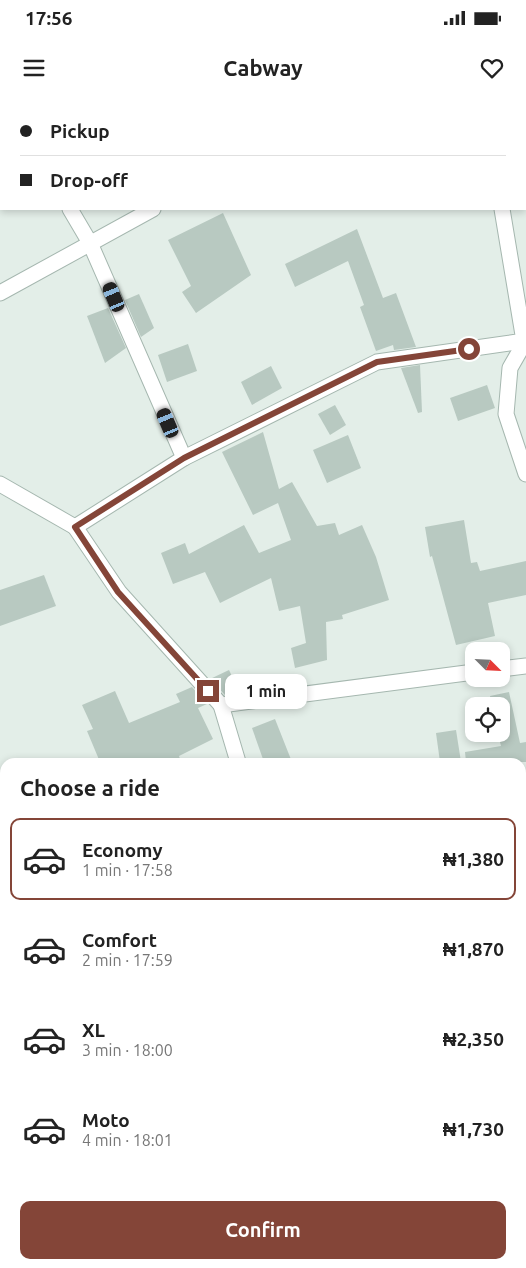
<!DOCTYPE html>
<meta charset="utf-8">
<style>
body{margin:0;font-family:Ubuntu,sans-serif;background:#f6f6f6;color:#222;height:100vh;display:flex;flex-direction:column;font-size:19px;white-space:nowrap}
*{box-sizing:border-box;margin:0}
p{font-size:16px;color:#767676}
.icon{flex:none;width:28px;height:28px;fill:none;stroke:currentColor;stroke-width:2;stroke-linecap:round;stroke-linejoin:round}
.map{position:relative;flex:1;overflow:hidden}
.sheet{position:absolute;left:0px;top:658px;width:526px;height:511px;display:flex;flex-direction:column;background:#fff;border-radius:15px 15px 0 0;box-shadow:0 2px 8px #0003}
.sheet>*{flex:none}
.hud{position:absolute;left:0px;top:0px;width:526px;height:110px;box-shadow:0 2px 8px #0003;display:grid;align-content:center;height:110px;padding:0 20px;background:#fff}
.needle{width:32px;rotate:114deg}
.buttons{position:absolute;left:465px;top:542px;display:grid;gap:10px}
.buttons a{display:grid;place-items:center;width:45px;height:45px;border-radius:10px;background:#fff;box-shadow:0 2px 8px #0003;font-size:25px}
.end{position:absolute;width:22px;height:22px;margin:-11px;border:6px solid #844538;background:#fff;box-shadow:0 0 0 2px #fff}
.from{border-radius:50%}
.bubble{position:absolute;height:35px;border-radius:10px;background:#fff;box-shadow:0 2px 8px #0003;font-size:16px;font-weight:700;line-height:35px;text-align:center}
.car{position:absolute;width:15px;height:30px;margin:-15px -8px;border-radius:6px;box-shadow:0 0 4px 1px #0007;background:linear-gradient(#222 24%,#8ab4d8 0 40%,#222 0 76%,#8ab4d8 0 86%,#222 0)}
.hud b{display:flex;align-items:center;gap:18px;height:48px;font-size:19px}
.hud b+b{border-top:1px solid #e0e0e0}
.hud i{width:12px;height:12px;background:#222}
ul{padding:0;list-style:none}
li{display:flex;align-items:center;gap:15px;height:82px;margin:0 10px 8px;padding:0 10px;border:2px solid transparent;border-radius:10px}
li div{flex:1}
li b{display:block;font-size:19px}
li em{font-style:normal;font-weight:700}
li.selected{border-color:#844538}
li>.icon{width:45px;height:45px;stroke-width:1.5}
h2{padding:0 20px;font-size:22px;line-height:60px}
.cta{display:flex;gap:10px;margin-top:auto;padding:10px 20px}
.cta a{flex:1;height:58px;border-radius:10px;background:#844538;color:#fff;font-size:20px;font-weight:700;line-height:58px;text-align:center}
.status{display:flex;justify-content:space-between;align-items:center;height:35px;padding:0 25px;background:#fff;direction:ltr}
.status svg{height:14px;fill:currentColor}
header{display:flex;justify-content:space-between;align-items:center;height:65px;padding:0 20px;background:#fff;font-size:22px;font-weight:700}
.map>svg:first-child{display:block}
</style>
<div class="status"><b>17:56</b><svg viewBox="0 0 49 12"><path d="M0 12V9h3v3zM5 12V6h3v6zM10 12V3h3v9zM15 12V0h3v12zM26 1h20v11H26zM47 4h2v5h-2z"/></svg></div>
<header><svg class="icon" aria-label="menu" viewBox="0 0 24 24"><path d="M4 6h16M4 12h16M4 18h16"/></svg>Cabway<svg class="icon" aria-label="heart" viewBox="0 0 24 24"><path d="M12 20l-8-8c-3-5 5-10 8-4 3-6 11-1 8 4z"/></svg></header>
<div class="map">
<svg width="526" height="1168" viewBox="0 0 526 1168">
<rect width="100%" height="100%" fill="#e3eee8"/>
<g fill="#b8c9c1">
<path d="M223 113 251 175 196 213 182 192 191 186 168 140Z"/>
<path d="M357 129 383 198 396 193 416 247 394 250 393 245 376 251 360 207 364 205 348 161 295 187 285 164Z"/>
<path d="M139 194 154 228 141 237 125 200Z"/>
<path d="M108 208 126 248 105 263 87 216Z"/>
<path d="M188 244 197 271 167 282 158 255Z"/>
<path d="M420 265 422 312 418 313 401 268Z"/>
<path d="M271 266 282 288 252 305 241 282Z"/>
<path d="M487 285 495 308 458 321 450 298Z"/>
<path d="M335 305 346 325 330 335 318 314Z"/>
<path d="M263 332 279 389 292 382 317 426 335 423 339 435 362 425 376 457 389 500 342 515 343 519 326 522 327 560 295 568 291 548 306 543 300 506 279 511 271 478 220 503 205 472 173 484 161 453 185 443 189 454 244 425 259 453 291 440 278 403 253 415 222 352Z"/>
<path d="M348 335 361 368 327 383 313 350Z"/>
<path d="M464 420 471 463 477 462 480 471 526 461V495L488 503 495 536 456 545 432 456 430 457 425 427Z"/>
<path d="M44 475 56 506 0 526V490Z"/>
<path d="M229 570 238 589 225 595 210 579Z"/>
<path d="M192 587 207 604 198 608 213 639 179 656 181 662H100L87 631 93 629 82 605 115 591 129 623 180 602 176 594Z"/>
<path d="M509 592 520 643 526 642V662H466L465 652 501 646 498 634H501V606H492L490 596Z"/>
<path d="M275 619 292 662H264L252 628Z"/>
<path d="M456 630 461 662H440L436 633Z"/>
</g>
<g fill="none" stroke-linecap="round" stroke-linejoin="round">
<defs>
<g id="minor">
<path d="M15 0V1"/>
<path d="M483 0V1"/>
<path d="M347 1 349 0"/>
<path d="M0 193 153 109"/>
<path d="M526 240 510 268 506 314 526 374"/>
<path d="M184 358 377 262 524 241 502 109"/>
<path d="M0 384 75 427 184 358 90 143 70 109"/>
<path d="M75 427 119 492 221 605 474 572"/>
<path d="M501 569 526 566"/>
<path d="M221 605 238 662"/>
<path d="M521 814 526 812"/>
<path d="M0 1091 5 1089"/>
<path d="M433 1164 435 1168"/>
</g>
</defs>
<use href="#minor" stroke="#a5b7af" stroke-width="17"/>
<use href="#minor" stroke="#fff" stroke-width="15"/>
</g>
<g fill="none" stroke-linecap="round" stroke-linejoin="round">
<path stroke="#844538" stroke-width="6" d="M208 591 118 492 75 427 184 358 377 262 469 249"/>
</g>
</svg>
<div class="buttons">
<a><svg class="needle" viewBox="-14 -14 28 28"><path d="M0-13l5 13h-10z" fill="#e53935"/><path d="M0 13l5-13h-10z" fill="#767676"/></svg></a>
<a><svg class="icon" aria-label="locate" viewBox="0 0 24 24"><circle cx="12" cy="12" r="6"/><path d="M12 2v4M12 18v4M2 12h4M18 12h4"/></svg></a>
</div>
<i class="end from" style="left:469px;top:249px"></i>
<i class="end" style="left:208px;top:591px"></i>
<div class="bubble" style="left:225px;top:574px;width:82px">1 min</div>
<i class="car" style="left:114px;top:197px;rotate:337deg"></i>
<i class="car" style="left:168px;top:323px;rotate:337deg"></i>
<div class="hud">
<b><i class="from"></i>Pickup</b>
<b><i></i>Drop-off</b>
</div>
<section class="sheet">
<h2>Choose a ride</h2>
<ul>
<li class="selected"><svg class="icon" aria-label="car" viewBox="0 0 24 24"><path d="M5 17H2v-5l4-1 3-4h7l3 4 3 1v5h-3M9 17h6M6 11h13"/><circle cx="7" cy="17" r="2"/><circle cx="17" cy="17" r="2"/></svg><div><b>Economy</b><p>1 min · 17:58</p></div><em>₦1,380</em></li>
<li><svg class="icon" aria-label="car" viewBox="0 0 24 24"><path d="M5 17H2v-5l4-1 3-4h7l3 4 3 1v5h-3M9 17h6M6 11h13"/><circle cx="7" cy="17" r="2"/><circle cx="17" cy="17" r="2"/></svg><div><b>Comfort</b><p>2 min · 17:59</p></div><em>₦1,870</em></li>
<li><svg class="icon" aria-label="car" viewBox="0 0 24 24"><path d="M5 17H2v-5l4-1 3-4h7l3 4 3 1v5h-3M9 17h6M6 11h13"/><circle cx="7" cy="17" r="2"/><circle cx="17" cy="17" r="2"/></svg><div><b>XL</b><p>3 min · 18:00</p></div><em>₦2,350</em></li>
<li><svg class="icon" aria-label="car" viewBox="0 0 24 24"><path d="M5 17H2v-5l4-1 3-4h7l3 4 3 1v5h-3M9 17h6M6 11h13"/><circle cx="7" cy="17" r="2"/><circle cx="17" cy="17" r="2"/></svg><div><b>Moto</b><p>4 min · 18:01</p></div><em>₦1,730</em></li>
</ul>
<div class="cta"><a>Confirm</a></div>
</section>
</div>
